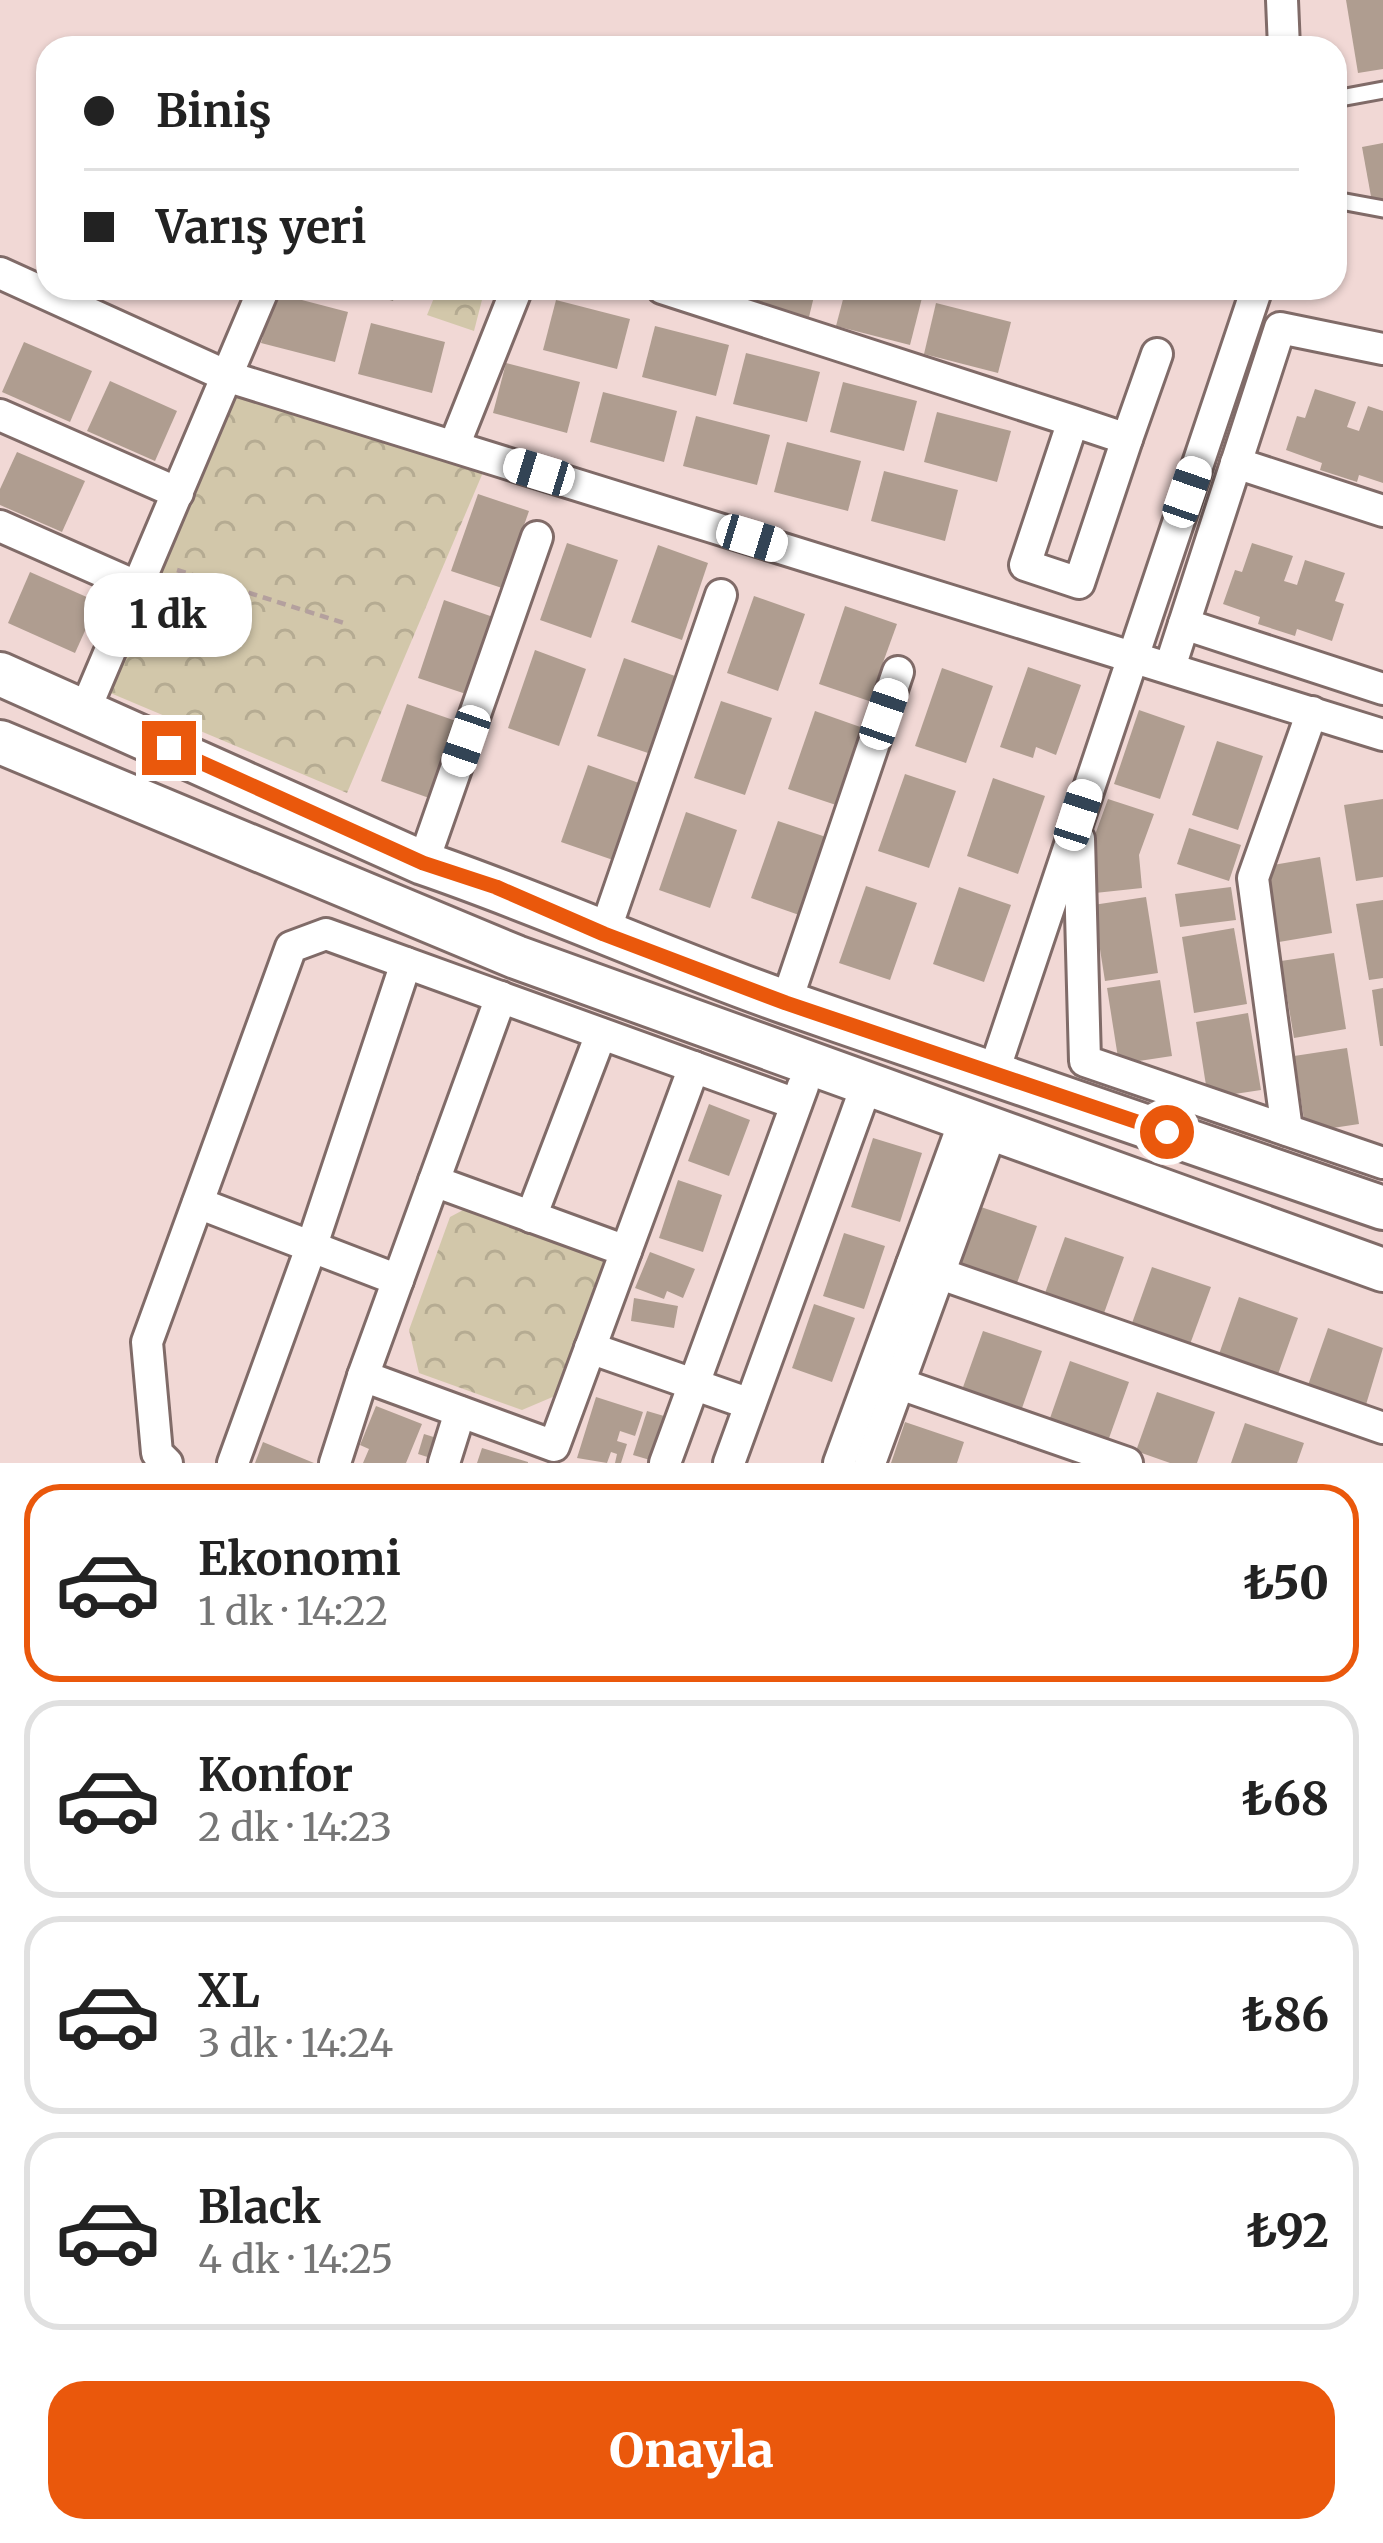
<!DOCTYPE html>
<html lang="tr">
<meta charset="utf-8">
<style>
body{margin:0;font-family:Merriweather,serif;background:#f6f6f6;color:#222;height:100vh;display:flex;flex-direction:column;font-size:45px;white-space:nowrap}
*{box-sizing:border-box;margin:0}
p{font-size:39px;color:#767676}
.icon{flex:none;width:66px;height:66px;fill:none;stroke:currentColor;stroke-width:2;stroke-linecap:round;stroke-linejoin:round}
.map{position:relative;height:1463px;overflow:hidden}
.panel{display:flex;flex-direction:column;background:#fff;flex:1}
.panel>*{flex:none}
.hud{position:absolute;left:36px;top:36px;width:1311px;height:264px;border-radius:36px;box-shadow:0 3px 9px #0004;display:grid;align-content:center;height:264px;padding:0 48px;background:#fff}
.end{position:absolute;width:54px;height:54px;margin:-27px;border:15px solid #ea580c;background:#fff;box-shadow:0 0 0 6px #fff}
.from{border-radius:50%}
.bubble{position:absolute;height:84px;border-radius:36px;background:#fff;box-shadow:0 3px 9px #0004;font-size:39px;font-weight:800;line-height:84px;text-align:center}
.car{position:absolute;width:36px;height:72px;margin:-36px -18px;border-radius:15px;box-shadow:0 0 9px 3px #0007;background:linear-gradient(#fff 24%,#345 0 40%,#fff 0 76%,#345 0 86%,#fff 0)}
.hud b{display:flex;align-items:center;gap:42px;height:114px;font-size:45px}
.hud b+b{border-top:3px solid #e0e0e0}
.hud i{width:30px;height:30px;background:#222}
ul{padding:21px 0 0;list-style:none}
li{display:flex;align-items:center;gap:36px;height:198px;margin:0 24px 18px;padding:0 24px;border:6px solid #e0e0e0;border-radius:36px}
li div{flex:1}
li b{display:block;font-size:45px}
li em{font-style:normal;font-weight:800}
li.selected{border-color:#ea580c}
li>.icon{width:108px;height:108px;stroke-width:1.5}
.cta{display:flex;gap:24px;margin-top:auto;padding:24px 48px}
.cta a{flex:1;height:138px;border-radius:36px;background:#ea580c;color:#fff;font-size:48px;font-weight:800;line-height:138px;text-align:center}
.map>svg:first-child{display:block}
</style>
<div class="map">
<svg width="1383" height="1463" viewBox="0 0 1383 1463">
<defs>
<pattern id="park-crowns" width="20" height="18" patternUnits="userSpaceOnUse" patternTransform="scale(3)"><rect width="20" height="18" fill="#d2c7aa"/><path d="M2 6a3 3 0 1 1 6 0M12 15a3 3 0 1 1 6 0" fill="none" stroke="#b5ab92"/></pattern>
</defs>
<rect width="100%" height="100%" fill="#f1d8d5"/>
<g fill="url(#park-crowns)">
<path d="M438 288H477L483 296 474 331 427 315Z"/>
<path d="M233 389 484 470 347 793 108 692Z"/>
<path d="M465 1209 602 1259 606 1272 562 1393 522 1410 419 1373 409 1330 450 1217Z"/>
</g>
<g fill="#af9d90">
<path d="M1346 0H1383V69L1358 73Z"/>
<path d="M1383 143V200L1372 202 1362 147Z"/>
<path d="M349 288H397L393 301Z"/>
<path d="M737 288H816L809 317 735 298Z"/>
<path d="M846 288H898L923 294 910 345 836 326Z"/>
<path d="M275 293 348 312 335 362 261 343Z"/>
<path d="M556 300 630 319 617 369 543 350Z"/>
<path d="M936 303 1011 322 998 373 924 354Z"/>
<path d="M371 323 445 342 432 393 358 374Z"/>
<path d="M655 326 729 345 716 396 642 377Z"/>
<path d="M24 342 92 371 70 422 2 392Z"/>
<path d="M746 353 820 372 807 422 733 404Z"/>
<path d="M506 363 580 382 567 433 493 413Z"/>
<path d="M110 381 177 411 155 461 87 431Z"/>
<path d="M843 382 917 401 904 451 830 432Z"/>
<path d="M1315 389 1356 402 1347 427 1359 431 1368 406 1383 411V483L1359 475 1357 482 1320 470 1322 463 1286 450 1297 416 1305 418Z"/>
<path d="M603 392 677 411 664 462 590 442Z"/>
<path d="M937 412 1011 431 997 482 924 462Z"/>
<path d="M696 416 770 435 757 485 683 466Z"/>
<path d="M787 442 861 461 848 511 774 492Z"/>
<path d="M17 452 85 481 62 532 0 505V489Z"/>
<path d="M884 471 958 490 945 541 871 521Z"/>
<path d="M478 494 529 511 502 588 451 571Z"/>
<path d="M567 543 618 560 591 638 540 620Z"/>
<path d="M1252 543 1293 556 1284 581 1297 585 1305 560 1345 573 1335 601 1344 604 1332 641 1297 629 1295 636 1258 624 1260 617 1223 604 1235 570 1242 572Z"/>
<path d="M658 545 708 563 682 640 631 622Z"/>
<path d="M30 572 98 602 75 653 8 623Z"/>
<path d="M754 596 805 614 778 691 727 673Z"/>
<path d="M444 600 496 618 469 695 418 678Z"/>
<path d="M845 606 897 624 869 701 819 684Z"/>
<path d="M535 650 586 669 559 746 508 728Z"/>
<path d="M624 658 675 676 648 753 597 736Z"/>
<path d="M1028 667 1081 685 1056 755 1036 747 1033 758 1000 747Z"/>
<path d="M942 668 993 686 966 763 915 746Z"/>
<path d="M721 701 772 718 745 795 694 778Z"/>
<path d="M407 704 459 722 432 799 381 781Z"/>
<path d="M1139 710 1185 726 1160 799 1114 784Z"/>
<path d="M815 711 866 729 839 806 788 789Z"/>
<path d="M1217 741 1263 756 1238 830 1192 815Z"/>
<path d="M588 765 639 783 613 860 561 842Z"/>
<path d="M905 774 956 791 929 868 878 851Z"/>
<path d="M993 778 1045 796 1018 874 967 856Z"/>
<path d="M1108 799 1154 814 1139 855 1142 888 1095 893 1092 843Z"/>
<path d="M1383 799V877L1356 881 1344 805Z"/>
<path d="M686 812 737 830 710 908 659 890Z"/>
<path d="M778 821 829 838 802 916 751 898Z"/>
<path d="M1189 828 1241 845 1229 881 1177 864Z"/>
<path d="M1320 857 1332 933 1279 942 1267 866Z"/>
<path d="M866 886 917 903 890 980 839 963Z"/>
<path d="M959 887 1011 905 984 982 933 964Z"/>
<path d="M1231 887 1236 920 1180 927 1175 894Z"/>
<path d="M1146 897 1158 973 1105 981 1093 905Z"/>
<path d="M1383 900V978L1369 980 1356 904Z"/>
<path d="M1234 928 1247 1004 1194 1013 1182 937Z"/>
<path d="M1334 953 1346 1029 1294 1038 1281 961Z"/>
<path d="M1160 980 1172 1056 1119 1064 1107 988Z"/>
<path d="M1383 988V1046H1380L1372 990Z"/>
<path d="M1248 1013 1261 1090 1208 1098 1196 1022Z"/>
<path d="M1347 1048 1359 1124 1306 1132 1294 1056Z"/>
<path d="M709 1104 750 1120 729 1176 688 1161Z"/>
<path d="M873 1138 922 1153 900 1222 851 1207Z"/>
<path d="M678 1180 722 1195 703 1252 659 1238Z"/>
<path d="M978 1206 1037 1226 1016 1286 957 1265Z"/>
<path d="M844 1233 885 1246 864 1309 823 1296Z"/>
<path d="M1065 1237 1124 1257 1103 1316 1044 1296Z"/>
<path d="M650 1252 695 1269 683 1298 667 1291 664 1299 635 1288Z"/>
<path d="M1152 1267 1211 1287 1189 1347 1131 1326Z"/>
<path d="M1239 1297 1298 1318 1277 1377 1218 1357Z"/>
<path d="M634 1298 678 1306 674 1328 631 1321Z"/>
<path d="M814 1304 855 1318 832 1382 792 1368Z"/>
<path d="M1328 1328 1383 1348 1365 1408 1307 1388Z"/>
<path d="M983 1331 1042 1351 1021 1411 962 1390Z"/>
<path d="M1070 1361 1129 1382 1108 1441 1049 1421Z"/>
<path d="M1157 1392 1215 1412 1197 1463H1170L1136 1451Z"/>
<path d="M596 1397 643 1412 635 1436 620 1431 617 1441 627 1444 621 1463H615L617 1454 611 1452 607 1463 577 1458Z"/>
<path d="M376 1406 422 1424 406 1463H363L369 1449 360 1445Z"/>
<path d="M647 1411 664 1416 650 1460 633 1455Z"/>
<path d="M905 1422 964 1442 957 1463H891Z"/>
<path d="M1245 1423 1304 1443 1297 1463H1231Z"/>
<path d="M424 1434 443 1440 437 1460 418 1454Z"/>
<path d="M263 1442 314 1463H255Z"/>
<path d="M482 1448 528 1462V1463H477Z"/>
</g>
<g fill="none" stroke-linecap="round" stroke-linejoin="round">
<defs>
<g id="service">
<path d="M1335 99 1383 90"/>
<path d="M1335 200 1383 209"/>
</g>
<g id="minor">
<path d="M1282 0 1284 48"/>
<path d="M0 273 229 377 1383 735"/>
<path d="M662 288 1073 421 1127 439 1079 583 1025 565 1073 421"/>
<path d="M0 415 178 493"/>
<path d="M1127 439 1157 354"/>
<path d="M454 446 517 288"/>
<path d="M1236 463 1383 511"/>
<path d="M0 526 138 587"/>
<path d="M1184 624 1383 689"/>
<path d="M1170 667 1280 328 1383 349"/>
<path d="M85 710 264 288"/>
<path d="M1079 839 1085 1061 1383 1163"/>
<path d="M423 863 537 537"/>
<path d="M604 934 721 595"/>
<path d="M786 1003 898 672"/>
<path d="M994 1071 1257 288"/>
<path d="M1287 1130 1253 878 1312 712"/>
<path d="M434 1181 626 1251 554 1446 363 1376Z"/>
<path d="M434 1181 501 997"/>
<path d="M198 1203 398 1280"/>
<path d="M531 1217 601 1034"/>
<path d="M626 1251 694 1067"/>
<path d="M912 1264 1383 1428"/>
<path d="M590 1348 750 1404"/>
<path d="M883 1378 1127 1463"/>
<path d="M167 1463 157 1453 147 1342 291 947 326 934 796 1104"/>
<path d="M233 1463 312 1245 406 963"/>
<path d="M335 1463 363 1376"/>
<path d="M444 1463 460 1412"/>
<path d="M665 1463 803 1086"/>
<path d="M729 1463 867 1084"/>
<path d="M839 1463 965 1119"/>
<path d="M870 1463 992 1129"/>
</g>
<g id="secondary">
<path d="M0 674 423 863C546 905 665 960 788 1003 986 1072 1185 1138 1383 1208"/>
<path d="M0 742 516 957 1383 1270"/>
</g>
</defs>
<use href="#service" stroke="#806b68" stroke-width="21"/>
<use href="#minor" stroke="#806b68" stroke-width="36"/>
<use href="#secondary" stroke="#806b68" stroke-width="48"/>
<path stroke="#b4a09e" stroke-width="4.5" stroke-dasharray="9 6" stroke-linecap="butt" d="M177 570 347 624"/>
<use href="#service" stroke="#fff" stroke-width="15"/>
<use href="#minor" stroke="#fff" stroke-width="30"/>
<use href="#secondary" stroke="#fff" stroke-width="42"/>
</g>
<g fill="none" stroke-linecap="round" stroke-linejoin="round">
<path stroke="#ea580c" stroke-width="15" d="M169 748 423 863 496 887 604 934 786 1003 1167 1132"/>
</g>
</svg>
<i class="end from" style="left:1167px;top:1132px"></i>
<i class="end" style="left:169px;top:748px"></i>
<div class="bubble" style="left:84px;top:573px;width:168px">1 dk</div>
<i class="car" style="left:539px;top:472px;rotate:287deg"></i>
<i class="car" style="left:1187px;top:492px;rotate:19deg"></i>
<i class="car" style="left:752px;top:538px;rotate:107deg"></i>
<i class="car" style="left:884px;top:714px;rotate:19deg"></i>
<i class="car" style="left:466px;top:741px;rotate:199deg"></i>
<i class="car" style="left:1078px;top:815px;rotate:18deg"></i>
<div class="hud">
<b><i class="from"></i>Biniş</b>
<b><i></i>Varış yeri</b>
</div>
</div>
<section class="panel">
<ul>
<li class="selected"><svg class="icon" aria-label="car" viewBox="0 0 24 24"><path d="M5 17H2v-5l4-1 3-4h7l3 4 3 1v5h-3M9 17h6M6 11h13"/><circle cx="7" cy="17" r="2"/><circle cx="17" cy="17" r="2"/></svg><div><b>Ekonomi</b><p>1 dk · 14:22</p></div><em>₺50</em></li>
<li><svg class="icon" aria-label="car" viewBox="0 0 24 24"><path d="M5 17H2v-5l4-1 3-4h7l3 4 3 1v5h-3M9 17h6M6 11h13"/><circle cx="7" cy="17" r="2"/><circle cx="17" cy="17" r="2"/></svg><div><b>Konfor</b><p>2 dk · 14:23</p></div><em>₺68</em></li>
<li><svg class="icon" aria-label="car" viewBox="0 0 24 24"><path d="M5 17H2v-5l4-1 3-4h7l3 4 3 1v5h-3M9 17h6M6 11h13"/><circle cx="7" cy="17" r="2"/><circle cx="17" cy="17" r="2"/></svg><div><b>XL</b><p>3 dk · 14:24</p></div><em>₺86</em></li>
<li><svg class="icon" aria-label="car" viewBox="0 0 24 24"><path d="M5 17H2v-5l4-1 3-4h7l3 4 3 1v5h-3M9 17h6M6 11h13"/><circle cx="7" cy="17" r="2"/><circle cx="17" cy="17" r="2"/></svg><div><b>Black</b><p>4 dk · 14:25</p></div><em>₺92</em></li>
</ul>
<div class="cta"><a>Onayla</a></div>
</section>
